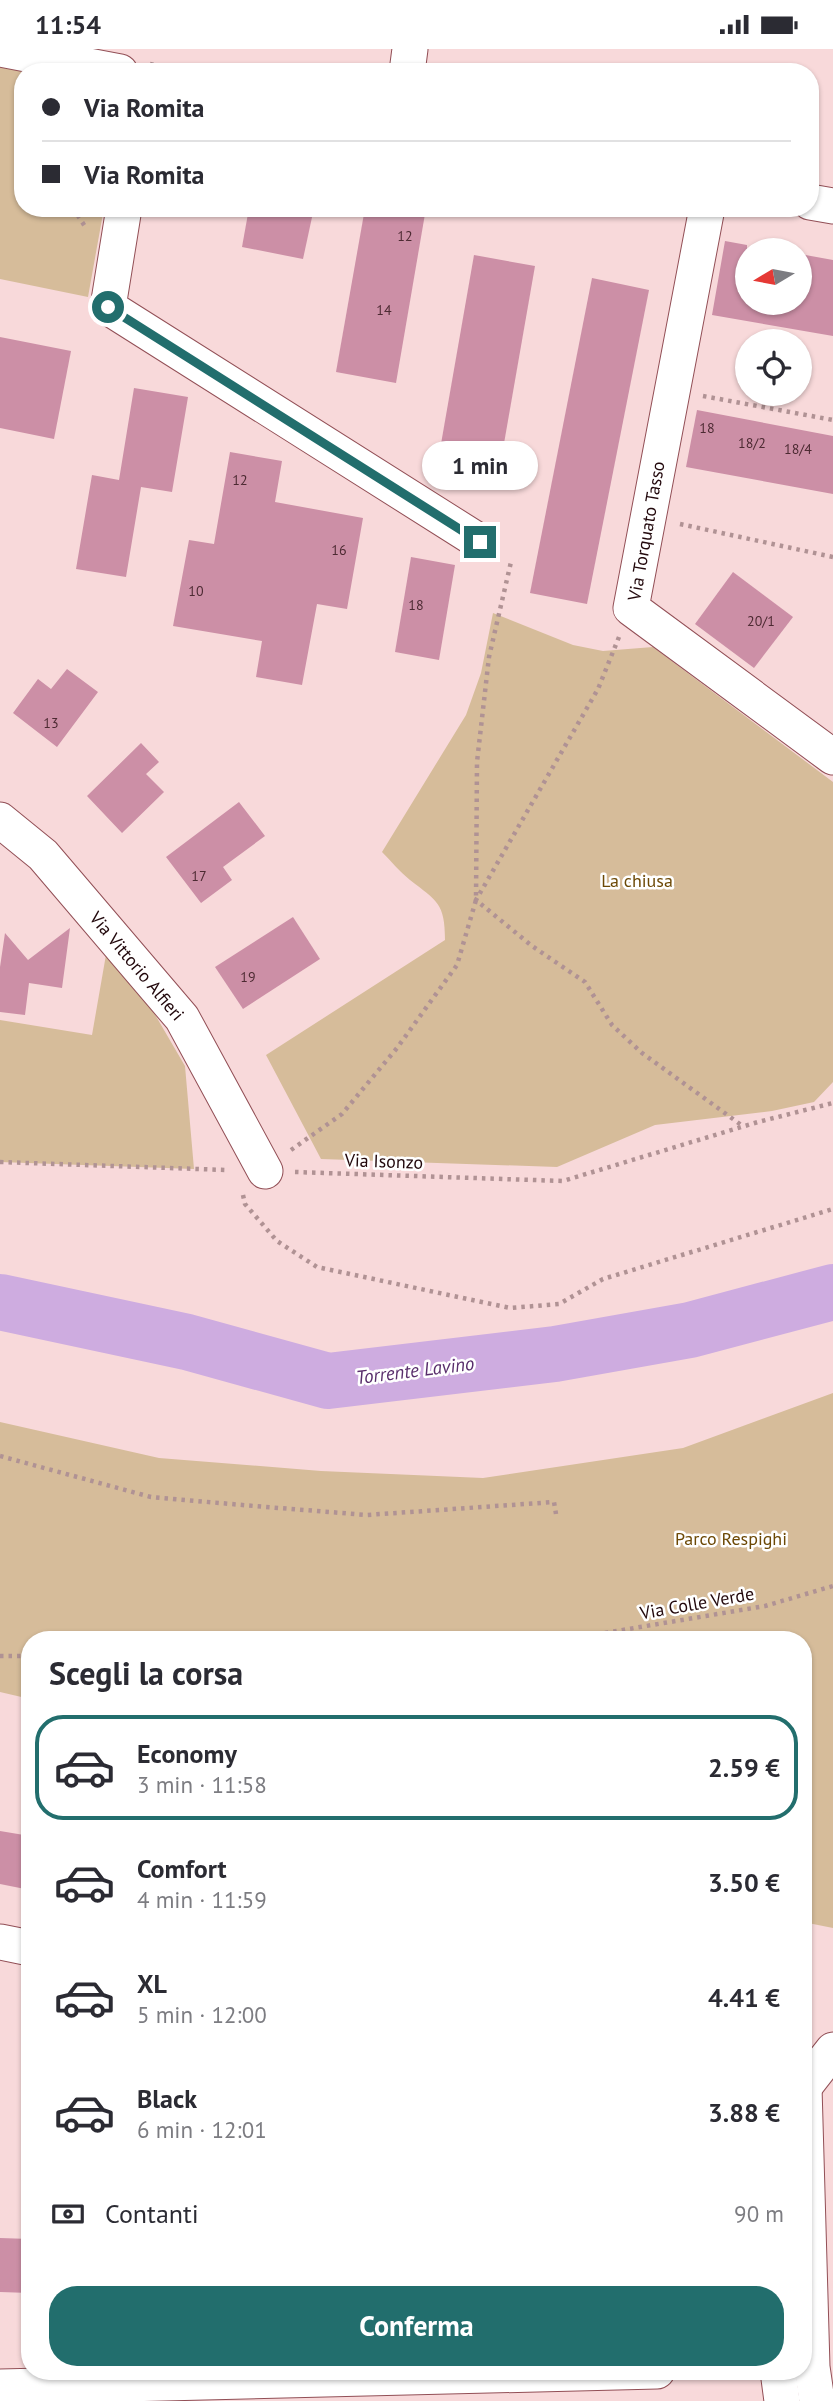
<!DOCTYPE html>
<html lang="it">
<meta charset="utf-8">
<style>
body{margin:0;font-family:"PT Sans",sans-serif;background:#f7f7f7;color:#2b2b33;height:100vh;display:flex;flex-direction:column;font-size:26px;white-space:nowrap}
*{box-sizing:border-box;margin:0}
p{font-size:23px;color:#7c7c81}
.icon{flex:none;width:38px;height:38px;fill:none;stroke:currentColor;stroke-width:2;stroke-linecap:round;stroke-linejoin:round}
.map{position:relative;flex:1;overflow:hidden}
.sheet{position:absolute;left:21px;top:1582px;width:791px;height:749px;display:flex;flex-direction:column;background:#fff;border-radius:28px;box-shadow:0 2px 5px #0004}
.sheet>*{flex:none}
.guide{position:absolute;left:14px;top:14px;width:805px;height:154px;border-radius:28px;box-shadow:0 2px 5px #0004;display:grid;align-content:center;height:154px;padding:0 28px;background:#fff}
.needle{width:46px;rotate:260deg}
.buttons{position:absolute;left:735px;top:189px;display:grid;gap:14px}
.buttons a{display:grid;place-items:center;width:77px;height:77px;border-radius:50%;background:#fff;box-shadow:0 2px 5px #0004;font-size:35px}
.end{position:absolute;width:32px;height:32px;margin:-16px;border:9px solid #226e6d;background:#fff;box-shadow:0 0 0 4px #fff}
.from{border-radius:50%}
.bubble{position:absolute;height:49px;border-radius:24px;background:#fff;box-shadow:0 2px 5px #0004;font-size:23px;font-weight:800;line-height:49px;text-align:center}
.guide b{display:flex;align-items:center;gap:24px;height:66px;font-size:26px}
.guide b+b{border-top:2px solid #e1e1e2}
.guide i{width:18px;height:18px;background:#2b2b33}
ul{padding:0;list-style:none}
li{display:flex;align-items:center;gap:21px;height:105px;margin:0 14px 10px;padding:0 14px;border:4px solid transparent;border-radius:28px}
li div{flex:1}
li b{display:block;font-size:26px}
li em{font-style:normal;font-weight:800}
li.on{border-color:#226e6d}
li>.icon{width:63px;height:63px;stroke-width:1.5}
h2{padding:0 28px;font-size:32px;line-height:84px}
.pay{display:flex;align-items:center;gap:18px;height:77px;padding:0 28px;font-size:26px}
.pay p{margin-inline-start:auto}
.primary-button{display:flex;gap:14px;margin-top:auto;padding:14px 28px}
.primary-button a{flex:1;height:80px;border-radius:28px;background:#226e6d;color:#fff;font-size:28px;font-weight:800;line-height:80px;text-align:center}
.status{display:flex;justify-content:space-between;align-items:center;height:49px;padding:0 35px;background:#fff;direction:ltr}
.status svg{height:19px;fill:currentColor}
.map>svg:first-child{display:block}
</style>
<div class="status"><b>11:54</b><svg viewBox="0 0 49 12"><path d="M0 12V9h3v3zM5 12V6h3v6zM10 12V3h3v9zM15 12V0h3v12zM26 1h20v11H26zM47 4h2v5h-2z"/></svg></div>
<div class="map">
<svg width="833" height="2352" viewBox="0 0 833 2352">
<rect width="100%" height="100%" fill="#f8d9da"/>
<g fill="#d6bc9a">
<path d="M0 17 25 23 23 159H104L88 248 0 230Z"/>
<path d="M493 564 573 596 603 602 653 598 833 733V1033L814 1053 772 1062 655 1076 557 1118 321 1110 266 1006 445 891C445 854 437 852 410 831 400 823 391 812 382 803L466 666 481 624Z"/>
<path d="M107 900 136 933 185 1017 194 1120 0 1113V971L92 986Z"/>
<path d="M833 1344V1879L803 1873V1591H30V1650L0 1643V1373L159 1409 321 1422 483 1429 683 1399Z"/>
</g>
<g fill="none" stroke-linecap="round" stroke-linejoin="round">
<path stroke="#ceace0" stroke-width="56" d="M0 1253 187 1293 328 1332 555 1305 690 1281 833 1243"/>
</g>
<g fill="#cc8fa6">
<path d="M249 159H314L303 210 242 198Z"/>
<path d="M365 159H426L396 334 336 323Z"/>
<path d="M725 192 747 196V254H800V205L833 211V287L712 266Z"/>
<path d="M474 206 535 217 499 423 438 412Z"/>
<path d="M592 229 649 241 587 555 530 544Z"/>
<path d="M0 288 71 302 54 390 0 379Z"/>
<path d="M134 339 188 348 172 443 141 438 126 528 76 520 92 426 119 431Z"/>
<path d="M697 361 833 387V445L686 418Z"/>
<path d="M230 403 282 412 275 453 363 469 347 560 317 555 302 636 256 628 262 592 173 577 189 491 214 495Z"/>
<path d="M411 508 455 516 439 611 395 603Z"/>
<path d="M733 523 793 568 754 619 695 575Z"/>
<path d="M67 620 98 643 57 698 13 664 38 630 51 640Z"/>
<path d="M141 694 159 713 146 725 164 743 122 784 87 747Z"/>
<path d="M239 753 265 787 223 818 232 831 201 854 166 808Z"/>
<path d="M293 868 320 910 243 960 215 918Z"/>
<path d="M70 879 62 939 29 934 25 966 0 963V918L5 884 28 911Z"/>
<path d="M0 1782 30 1787V1841L0 1835Z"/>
<path d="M0 2189 30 2190V2244L0 2243Z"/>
</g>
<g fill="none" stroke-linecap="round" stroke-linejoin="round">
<defs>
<g id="minor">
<path d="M0 0 120 23"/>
<path d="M407 23 410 0"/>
<path d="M810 153 833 157"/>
<path d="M124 159 108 258 480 493"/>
<path d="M707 159 631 559 833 708"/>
<path d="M0 771 43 806 182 969 265 1122"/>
<path d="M0 1893 30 1899"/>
<path d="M804 2038 812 2318 817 2352"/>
<path d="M804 2038 833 2001"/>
<path d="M778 2322 782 2352"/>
<path d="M0 2338 657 2322"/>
</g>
</defs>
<use href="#minor" stroke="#924f56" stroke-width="37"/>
<g stroke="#b09294" stroke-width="4.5" stroke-dasharray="3.5 5" stroke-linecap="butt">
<path d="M150 15 190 23"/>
<path d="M73 159 86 179"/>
<path d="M703 347 833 371"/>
<path d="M680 475 833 508"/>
<path d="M619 588 598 640 476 851 532 897 585 933 612 976 642 1004 744 1078"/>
<path d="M291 1101 342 1065 397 999 457 916 476 851 477 713 489 608 511 513"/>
<path d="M0 1113 226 1121"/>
<path d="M295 1123 563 1132 758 1073 833 1054"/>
<path d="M243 1146 245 1155 277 1192 317 1218 510 1259 559 1255 603 1230 833 1160"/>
<path d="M0 1407 151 1448 254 1457 367 1466 554 1453 556 1465"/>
<path d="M563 1591 765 1557 833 1537"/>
<path d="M0 1607H30"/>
</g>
<use href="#minor" stroke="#fff" stroke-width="35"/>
</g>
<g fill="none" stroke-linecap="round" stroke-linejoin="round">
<path stroke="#226e6d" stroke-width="9" d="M108 258 480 493"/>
</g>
<g text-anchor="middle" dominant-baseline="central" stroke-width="5" stroke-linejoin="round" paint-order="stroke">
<g font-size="14" fill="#4c2a32">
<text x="405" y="187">12</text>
<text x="384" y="261">14</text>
<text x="707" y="379">18</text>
<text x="752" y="394">18/2</text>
<text x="798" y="400">18/4</text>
<text x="240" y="431">12</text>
<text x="339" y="501">16</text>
<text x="196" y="542">10</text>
<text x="416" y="556">18</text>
<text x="761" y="572">20/1</text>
<text x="51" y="674">13</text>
<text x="199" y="827">17</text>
<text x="248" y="928">19</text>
</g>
<g font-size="18" fill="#22080c" stroke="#fff">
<text transform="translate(646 482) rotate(-80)">Via Torquato Tasso</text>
<text transform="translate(137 917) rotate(50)">Via Vittorio Alfieri</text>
<text transform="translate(384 1112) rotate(2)">Via Isonzo</text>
<text transform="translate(697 1554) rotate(-10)">Via Colle Verde</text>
</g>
<g font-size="18" fill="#6c4805" stroke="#fff">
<text x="637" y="831">La chiusa</text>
<text x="731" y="1489">Parco Respighi</text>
</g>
<g font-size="19" font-style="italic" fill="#582d6b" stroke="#fff">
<text transform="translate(415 1321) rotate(-7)">Torrente Lavino</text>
</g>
</g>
</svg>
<div class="buttons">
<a><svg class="needle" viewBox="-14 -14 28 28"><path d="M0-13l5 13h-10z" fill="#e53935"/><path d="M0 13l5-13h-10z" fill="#7c7c81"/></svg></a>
<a><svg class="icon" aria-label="locate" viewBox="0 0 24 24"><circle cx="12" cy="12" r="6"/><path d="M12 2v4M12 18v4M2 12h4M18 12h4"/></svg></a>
</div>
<i class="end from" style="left:108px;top:258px"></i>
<i class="end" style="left:480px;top:493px"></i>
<div class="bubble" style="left:422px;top:392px;width:116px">1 min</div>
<div class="guide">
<b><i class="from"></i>Via Romita</b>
<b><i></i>Via Romita</b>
</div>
<section class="sheet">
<h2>Scegli la corsa</h2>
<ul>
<li class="on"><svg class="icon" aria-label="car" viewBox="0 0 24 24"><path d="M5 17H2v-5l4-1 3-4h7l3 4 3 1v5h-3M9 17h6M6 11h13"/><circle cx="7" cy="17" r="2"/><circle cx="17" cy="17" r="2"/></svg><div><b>Economy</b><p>3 min · 11:58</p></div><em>2.59 €</em></li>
<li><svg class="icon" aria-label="car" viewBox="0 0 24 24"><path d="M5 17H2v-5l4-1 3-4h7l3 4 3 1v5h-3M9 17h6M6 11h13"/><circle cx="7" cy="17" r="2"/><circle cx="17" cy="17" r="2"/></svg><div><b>Comfort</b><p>4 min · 11:59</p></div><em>3.50 €</em></li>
<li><svg class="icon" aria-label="car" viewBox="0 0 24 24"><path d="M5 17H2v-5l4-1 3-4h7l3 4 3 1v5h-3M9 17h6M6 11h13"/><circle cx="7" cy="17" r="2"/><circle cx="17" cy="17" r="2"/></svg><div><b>XL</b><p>5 min · 12:00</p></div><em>4.41 €</em></li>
<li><svg class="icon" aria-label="car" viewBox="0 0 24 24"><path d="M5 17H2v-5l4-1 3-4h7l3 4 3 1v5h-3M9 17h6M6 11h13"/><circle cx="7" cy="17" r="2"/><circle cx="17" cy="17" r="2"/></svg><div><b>Black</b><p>6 min · 12:01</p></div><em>3.88 €</em></li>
</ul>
<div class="pay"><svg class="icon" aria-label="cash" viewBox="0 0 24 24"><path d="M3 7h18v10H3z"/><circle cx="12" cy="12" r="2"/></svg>Contanti<p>90 m</p></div>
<div class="primary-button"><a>Conferma</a></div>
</section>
</div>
